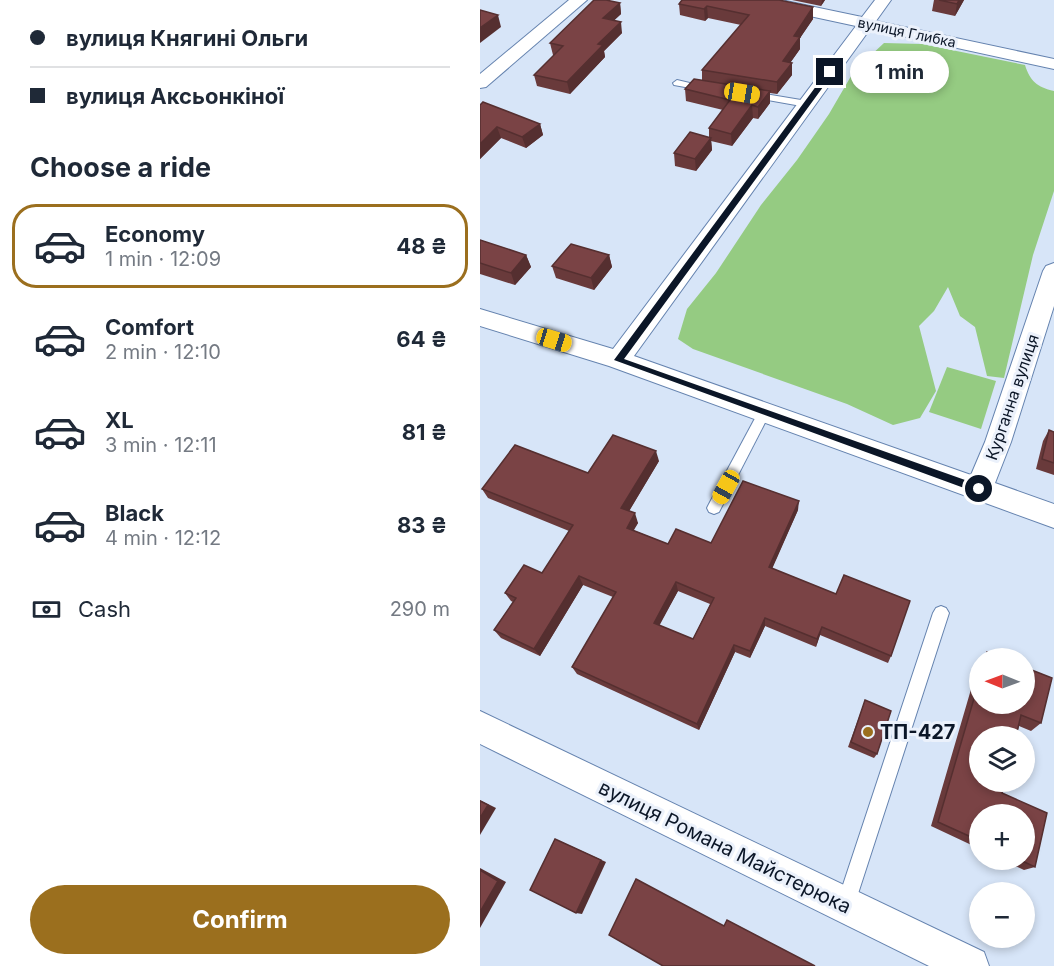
<!DOCTYPE html>
<meta charset="utf-8">
<style>
body{margin:0;font-family:Inter,sans-serif;background:#f2f2f3;color:#1f2937;height:100vh;display:flex;flex-direction:column;font-size:22px;white-space:nowrap}
*{box-sizing:border-box;margin:0}
p{font-size:20px;color:#747a83}
.icon{flex:none;width:33px;height:33px;fill:none;stroke:currentColor;stroke-width:2;stroke-linecap:round;stroke-linejoin:round}
.map{position:relative;flex:1;overflow:hidden}
.drawer{display:flex;flex-direction:column;background:#fff;width:480px}
.drawer>*{flex:none}
.hud{display:grid;align-content:center;height:132px;padding:0 30px;background:#fff}
.needle{width:39px;rotate:271deg}
.tools{position:absolute;left:489px;top:648px;display:grid;gap:12px}
.tools a{display:grid;place-items:center;width:66px;height:66px;border-radius:50%;background:#fff;box-shadow:0 3px 9px #0003;font-size:30px}
.end{position:absolute;width:27px;height:27px;margin:-14px;border:8px solid #0b1627;background:#fff;box-shadow:0 0 0 3px #fff}
.from{border-radius:50%}
.bubble{position:absolute;height:42px;border-radius:21px;background:#fff;box-shadow:0 3px 9px #0003;font-size:20px;font-weight:700;line-height:42px;text-align:center}
.car{position:absolute;width:18px;height:36px;margin:-18px -9px;border-radius:8px;box-shadow:0 0 4px 2px #0007;background:linear-gradient(#f5c518 24%,#345 0 40%,#f5c518 0 76%,#345 0 86%,#f5c518 0)}
.hud b{display:flex;align-items:center;gap:21px;height:57px;font-size:22px}
.hud b+b{border-top:2px solid #e0e1e3}
.hud i{width:15px;height:15px;background:#1f2937}
ul{padding:0;list-style:none}
li{display:flex;align-items:center;gap:18px;height:84px;margin:0 12px 9px;padding:0 18px;border:3px solid transparent;border-radius:24px}
li div{flex:1}
li b{display:block;font-size:22px}
li em{font-style:normal;font-weight:700}
li.on{border-color:#9b6f1e}
li>.icon{width:54px;height:54px;stroke-width:1.5}
h2{padding:0 30px;font-size:27px;line-height:72px}
.pay{display:flex;align-items:center;gap:15px;height:66px;padding:0 30px;font-size:22px}
.pay p{margin-inline-start:auto}
.button{display:flex;gap:12px;margin-top:auto;padding:12px 30px}
.button a{flex:1;height:69px;border-radius:36px;background:#9b6f1e;color:#fff;font-size:24px;font-weight:700;line-height:69px;text-align:center}
main{display:flex;flex:1;min-height:0}
.map>svg:first-child{display:block}
</style>
<main>
<section class="drawer">
<div class="hud">
<b><i class="from"></i>вулиця Княгині Ольги</b>
<b><i></i>вулиця Аксьонкіної</b>
</div>
<h2>Choose a ride</h2>
<ul>
<li class="on"><svg class="icon" aria-label="car" viewBox="0 0 24 24"><path d="M5 17H2v-5l4-1 3-4h7l3 4 3 1v5h-3M9 17h6M6 11h13"/><circle cx="7" cy="17" r="2"/><circle cx="17" cy="17" r="2"/></svg><div><b>Economy</b><p>1 min · 12:09</p></div><em>48 ₴</em></li>
<li><svg class="icon" aria-label="car" viewBox="0 0 24 24"><path d="M5 17H2v-5l4-1 3-4h7l3 4 3 1v5h-3M9 17h6M6 11h13"/><circle cx="7" cy="17" r="2"/><circle cx="17" cy="17" r="2"/></svg><div><b>Comfort</b><p>2 min · 12:10</p></div><em>64 ₴</em></li>
<li><svg class="icon" aria-label="car" viewBox="0 0 24 24"><path d="M5 17H2v-5l4-1 3-4h7l3 4 3 1v5h-3M9 17h6M6 11h13"/><circle cx="7" cy="17" r="2"/><circle cx="17" cy="17" r="2"/></svg><div><b>XL</b><p>3 min · 12:11</p></div><em>81 ₴</em></li>
<li><svg class="icon" aria-label="car" viewBox="0 0 24 24"><path d="M5 17H2v-5l4-1 3-4h7l3 4 3 1v5h-3M9 17h6M6 11h13"/><circle cx="7" cy="17" r="2"/><circle cx="17" cy="17" r="2"/></svg><div><b>Black</b><p>4 min · 12:12</p></div><em>83 ₴</em></li>
</ul>
<div class="pay"><svg class="icon" aria-label="cash" viewBox="0 0 24 24"><path d="M3 7h18v10H3z"/><circle cx="12" cy="12" r="2"/></svg>Cash<p>290 m</p></div>
<div class="button"><a>Confirm</a></div>
</section>
<div class="map">
<svg width="574" height="966" viewBox="0 0 574 966">
<rect width="100%" height="100%" fill="#d7e5f8"/>
<g fill="#95cb82">
<path d="M404 43 442 44 545 65C550 81 557 87 574 91V191L553 255 524 378 507 376 495 327 480 316 468 287 454 311 439 326 456 391 440 418 413 425 367 404 213 349 198 339 207 309 236 273 281 205 317 160 349 114 374 71Z"/>
<path d="M467 367 516 381 501 429 449 412Z"/>
</g>
<g fill="none" stroke-linecap="round" stroke-linejoin="round">
<defs>
<g id="service">
<path d="M197 80 231 88 227 91 194 85 193 83Z"/>
<path d="M273 92 327 101 332 104 327 107 270 97V93Z"/>
<path d="M284 408 290 413 239 512 234 514 229 512 227 508 229 504 280 409Z"/>
<path d="M461 606 466 608 469 613 375 903 373 910 366 912 359 910 357 903 453 613 456 608Z"/>
</g>
<g id="minor">
<path d="M89 0H107L6 87 0 88V74Z"/>
<path d="M271 0H301L382 17 395 0H411L396 21 574 59V69L390 29 154 356 491 475 505 442 563 271 566 266 574 263V306L531 442 515 483 574 504V528L129 366 0 326V309L133 349 376 26 279 5Z"/>
<path d="M0 711 504 952 509 966H449L0 744Z"/>
</g>
</defs>
<use href="#service" stroke="#6583af" stroke-width="2"/>
<use href="#minor" stroke="#6583af" stroke-width="2"/>
<use href="#service" fill="#fff" fill-rule="evenodd"/>
<use href="#minor" fill="#fff" fill-rule="evenodd"/>
</g>
<g fill="#693a3b" fill-rule="evenodd">
<path d="M202 0 333 19 320 38V49L310 63 312 75 297 94 290 93V103L278 119 273 118 252 146 231 141 232 150 216 171 195 166 194 153 229 137V128L243 110 206 101 205 89 222 80V70L261 25 228 18 225 21 200 15 199 4Z"/>
<path d="M312 0H345L341 6Z"/>
<path d="M454 0H484L475 16 452 11Z"/>
<path d="M140 3 141 14 134 20 142 33 124 51 125 57 90 94 57 86 54 75 74 55H73L70 43Z"/>
<path d="M0 105 60 124 63 135 46 148 21 138 0 159Z"/>
<path d="M0 240 46 255 51 267 35 285 0 274Z"/>
<path d="M129 255 132 267 114 290 76 278 72 266Z"/>
<path d="M569 430 574 432V475L556 469 563 441Z"/>
<path d="M179 461 149 511 158 523 153 530 188 544 231 543 318 510 292 568 411 656 408 663 340 635 336 647 285 626 270 658 255 652 219 730 97 674 92 667 133 597 103 585 60 656 21 638 14 630 33 602 31 601 25 593 62 573 89 531 8 498 2 489ZM198 591 230 604 213 639 179 625Z"/>
<path d="M499 662 500 704H544L561 723 551 731 539 726 522 793 555 867 544 870 523 860H544L500 814V849L451 826Z"/>
<path d="M383 706 397 754 394 758 368 747Z"/>
</g>
<g fill="#552f30">
<path d="M342 0H345L341 6Z"/>
<path d="M479 0H484L475 16 477 4Z"/>
<path d="M140 3 141 14 125 29 123 18Z"/>
<path d="M227 6 228 18 225 21 224 9Z"/>
<path d="M333 7V19L320 38V49L303 73V61L314 36Z"/>
<path d="M18 15 21 27 0 43V28Z"/>
<path d="M141 22 142 33 124 51 125 57 90 94 87 82 118 44Z"/>
<path d="M312 63V75L297 94V82Z"/>
<path d="M290 91V103L278 119V107Z"/>
<path d="M272 105 273 118 252 146 251 134Z"/>
<path d="M60 124 63 135 46 148 42 137Z"/>
<path d="M17 127 21 138 0 159V144Z"/>
<path d="M231 138 232 150 216 171 215 159Z"/>
<path d="M46 255 51 267 35 285 31 273Z"/>
<path d="M129 255 132 267 114 290 111 278Z"/>
<path d="M176 451 179 461 145 518 141 508Z"/>
<path d="M319 501 318 510 289 576V567Z"/>
<path d="M155 513 158 523 150 537 147 528Z"/>
<path d="M99 576 103 585 60 656 54 649Z"/>
<path d="M196 582 198 591 177 630 174 623Z"/>
<path d="M285 618V626L270 658V651Z"/>
<path d="M342 627 340 635 336 647 337 639Z"/>
<path d="M254 645 255 652 219 730 217 724Z"/>
<path d="M0 800 16 808 0 835Z"/>
<path d="M75 839 126 862 102 914 96 913Z"/>
<path d="M0 868 26 882 0 928Z"/>
</g>
<g fill="#7a4345" stroke="#552f30" stroke-width="1.5" fill-rule="evenodd">
<path d="M114 0H126L140 3 123 18 141 22 118 44 123 45 87 82 54 75 83 46 70 43Z"/>
<path d="M202 0H299L333 7 314 36 320 37 303 61 312 63 297 82 222 70 269 15 227 6 224 9 199 4Z"/>
<path d="M459 0H479L477 4Z"/>
<path d="M0 10 18 15 0 28Z"/>
<path d="M214 79 290 91 278 107 272 105 251 134 229 128 250 100 205 89Z"/>
<path d="M3 102 60 124 42 137 17 127 0 144V105Z"/>
<path d="M210 132 231 138 215 159 194 153Z"/>
<path d="M0 240 46 255 31 273 0 263Z"/>
<path d="M91 244 129 255 111 278 72 266Z"/>
<path d="M569 430 574 432V463L562 459Z"/>
<path d="M133 435 176 451 141 508 155 513 147 528 188 544 196 529 231 543 263 481 319 501 289 567 356 594 364 575 430 601 411 656 342 627 337 639 285 618 270 651 254 645 217 724 92 667 136 592 99 576 54 649 14 630 36 598 25 593 44 565 62 573 93 525 2 489 35 445 108 473ZM196 582 234 598 213 639 174 623Z"/>
<path d="M507 652 523 658H505Z"/>
<path d="M544 667 572 678 561 723 541 715 536 736H500V782H525L522 793 567 813 555 867 540 860H544V814H500V841L458 822 500 678V704H544Z"/>
<path d="M385 700 411 711 397 754 371 742Z"/>
<path d="M0 801 8 805 0 818Z"/>
<path d="M75 839 121 860 96 913 50 890Z"/>
<path d="M0 870 18 881 0 912Z"/>
<path d="M156 879 244 926 247 920 335 966H183L129 935Z"/>
</g>
<path fill="#0b1627" d="M348 70 354 72 144 359 502 486V492H495L134 360Z"/>
<circle fill="#9b6f1e" stroke="#ebf1fb" stroke-width="2" cx="388" cy="732" r="6"/>
<g text-anchor="middle" dominant-baseline="central" stroke-width="6" stroke-linejoin="round" paint-order="stroke">
<g font-size="14" fill="#0b1627" stroke="#ebf1fb">
<text transform="translate(427 32) rotate(12)">вулиця Глибка</text>
</g>
<g font-size="16" fill="#0b1627" stroke="#ebf1fb">
<text transform="translate(532 397) rotate(-71)">Курганна вулиця</text>
</g>
<g font-size="20" font-weight="bold" fill="#0b1627" stroke="#ebf1fb" text-anchor="start">
<text x="400" y="732">ТП-427</text>
</g>
<g font-size="20" fill="#0b1627" stroke="#ebf1fb">
<text transform="translate(245 847) rotate(26)">вулиця Романа Майстерюка</text>
</g>
</g>
</svg>
<div class="tools">
<a><svg class="needle" viewBox="-14 -14 28 28"><path d="M0-13l5 13h-10z" fill="#e53935"/><path d="M0 13l5-13h-10z" fill="#747a83"/></svg></a>
<a><svg class="icon" aria-label="layers" viewBox="0 0 24 24"><path d="M12 4l9 5-9 5-9-5zM3 14l9 5 9-5"/></svg></a>
<a>+</a>
<a>−</a>
</div>
<i class="end from" style="left:499px;top:489px"></i>
<i class="end" style="left:350px;top:72px"></i>
<div class="bubble" style="left:370px;top:51px;width:99px">1 min</div>
<i class="car" style="left:262px;top:93px;rotate:99deg"></i>
<i class="car" style="left:74px;top:340px;rotate:107deg"></i>
<i class="car" style="left:246px;top:487px;rotate:209deg"></i>
</div>
</main>
